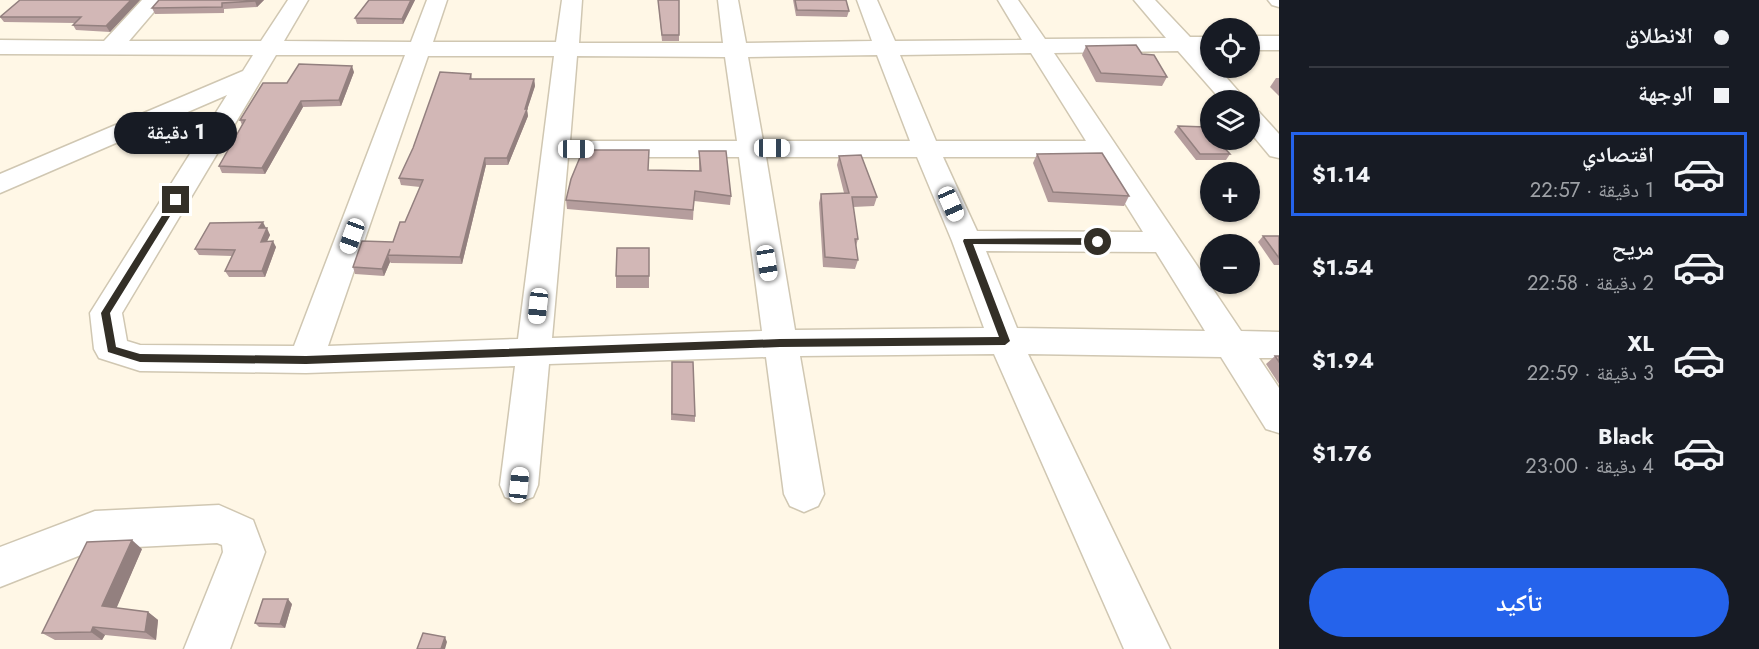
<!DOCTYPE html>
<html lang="ar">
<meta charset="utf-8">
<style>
body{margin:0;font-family:Jost,"Noto Naskh Arabic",sans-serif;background:#20242c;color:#f1f3f6;direction:rtl;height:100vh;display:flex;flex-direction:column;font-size:22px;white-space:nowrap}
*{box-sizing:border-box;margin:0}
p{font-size:20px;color:#9ea1a6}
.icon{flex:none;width:33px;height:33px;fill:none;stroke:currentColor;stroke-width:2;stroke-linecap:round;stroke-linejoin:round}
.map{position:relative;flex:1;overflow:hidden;direction:ltr}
.panel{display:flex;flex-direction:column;background:#171b24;width:480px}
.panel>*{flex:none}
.hud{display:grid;align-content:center;height:132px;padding:0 30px;background:#171b24}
.fabs{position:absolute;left:1200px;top:18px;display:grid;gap:12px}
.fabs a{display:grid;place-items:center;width:60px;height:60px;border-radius:50%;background:#171b24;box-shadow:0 2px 4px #0004;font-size:30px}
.end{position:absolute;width:27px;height:27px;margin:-14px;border:8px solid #332f27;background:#fff;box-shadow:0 0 0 3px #fff}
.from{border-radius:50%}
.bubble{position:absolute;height:42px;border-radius:21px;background:#171b24;box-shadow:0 2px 4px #0004;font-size:20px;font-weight:700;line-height:42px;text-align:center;direction:rtl}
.car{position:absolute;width:18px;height:36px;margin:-18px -9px;border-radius:8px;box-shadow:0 0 4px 2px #0007;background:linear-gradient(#fff 24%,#345 0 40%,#fff 0 76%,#345 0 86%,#fff 0)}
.hud b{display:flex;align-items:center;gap:21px;height:57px;font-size:22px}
.hud b+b{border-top:2px solid #363941}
.hud i{width:15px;height:15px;background:#f1f3f6}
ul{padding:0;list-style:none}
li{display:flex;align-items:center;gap:18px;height:84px;margin:0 12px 9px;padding:0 18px;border:3px solid transparent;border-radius:0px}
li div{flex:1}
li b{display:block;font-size:22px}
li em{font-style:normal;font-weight:700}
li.on{border-color:#2563eb}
li>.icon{width:54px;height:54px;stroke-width:1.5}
.cta{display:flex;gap:12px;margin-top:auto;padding:12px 30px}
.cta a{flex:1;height:69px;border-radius:36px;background:#2563eb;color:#fff;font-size:24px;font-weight:700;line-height:69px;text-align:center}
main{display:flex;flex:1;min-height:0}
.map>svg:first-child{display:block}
</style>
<main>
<section class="panel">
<div class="hud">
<b><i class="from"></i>الانطلاق</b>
<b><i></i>الوجهة</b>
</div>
<ul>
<li class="on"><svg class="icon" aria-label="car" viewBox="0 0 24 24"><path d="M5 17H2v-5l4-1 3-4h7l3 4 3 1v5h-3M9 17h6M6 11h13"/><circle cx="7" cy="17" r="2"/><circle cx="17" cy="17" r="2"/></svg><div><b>اقتصادي</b><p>1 دقيقة · 22:57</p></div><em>$1.14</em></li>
<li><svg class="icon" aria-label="car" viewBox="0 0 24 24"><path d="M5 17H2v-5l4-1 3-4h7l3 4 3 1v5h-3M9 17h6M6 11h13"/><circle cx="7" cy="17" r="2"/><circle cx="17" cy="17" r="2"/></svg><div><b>مريح</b><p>2 دقيقة · 22:58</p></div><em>$1.54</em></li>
<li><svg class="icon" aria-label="car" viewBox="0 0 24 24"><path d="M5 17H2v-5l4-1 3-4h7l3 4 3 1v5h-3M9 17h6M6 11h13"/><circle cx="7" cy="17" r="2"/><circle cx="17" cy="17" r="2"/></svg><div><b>XL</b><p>3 دقيقة · 22:59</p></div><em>$1.94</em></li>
<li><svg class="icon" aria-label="car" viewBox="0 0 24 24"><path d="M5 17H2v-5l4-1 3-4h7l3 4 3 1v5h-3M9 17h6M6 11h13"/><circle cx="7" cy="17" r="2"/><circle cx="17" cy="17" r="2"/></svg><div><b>Black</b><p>4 دقيقة · 23:00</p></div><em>$1.76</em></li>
</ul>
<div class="cta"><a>تأكيد</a></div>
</section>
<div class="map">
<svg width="1279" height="649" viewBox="0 0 1279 649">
<rect width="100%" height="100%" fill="#fff7e6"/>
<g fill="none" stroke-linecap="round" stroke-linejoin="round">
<defs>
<g id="minor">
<path d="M142 0H164L129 41H261L288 0H308L284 41 411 42 427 0H447L433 42H556L562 0H582L579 43H723L718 0H738L746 43 872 41 857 0H877L895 41 1022 40 998 0H1018L1045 39 1166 38 1134 0H1155L1190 37H1210V51H1202L1210 60V68H1218L1246 100H1221L1178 51 1054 53 1241 331 1279 332V358H1259L1279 388V433L1266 429 1221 357 1028 354 1170 649H1124L994 354 800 356 824 494 818 506 804 512 790 506 784 494 766 357 549 364 538 485 533 497 519 502 505 497 500 485 515 366 306 373 140 371 99 358 94 349 90 313 227 95 0 193V174L243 71 253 55 0 54V40L104 41ZM1031 53 1086 141H936L900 55ZM276 55H405L294 346 140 345 127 341 122 313ZM877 55 910 141H763L748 57ZM428 56H554L518 339 328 346ZM577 56 725 57 737 141H570ZM568 157H739L762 331 552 338ZM766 157H917L952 241 984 328 795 330ZM943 157H1096L1143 232 977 231ZM986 251 1156 252 1205 331 1017 328Z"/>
<path d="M1268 0H1279V7L1272 5Z"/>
<rect x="1250" y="36" width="29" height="14"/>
<path d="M1250 109 1259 112 1279 134V158L1270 156 1250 132Z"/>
<path d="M219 505 253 520 265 552 230 649H184L223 552 222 545 217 543 96 549 0 587V547L95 511Z"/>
</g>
</defs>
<use href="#minor" stroke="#d0c7b2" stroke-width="3"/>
<use href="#minor" fill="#fff" fill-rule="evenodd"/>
</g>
<g fill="#b59d9d">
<path d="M20 0H140L110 32 76 30 73 25 75 23 4 22 0 17Z"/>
<path d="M159 0H264L257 7 224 9V13L155 14 152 8Z"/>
<path d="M369 0H415L403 24H357L355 18Z"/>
<path d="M658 0H679V41H662Z"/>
<path d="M793 0H846L849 11 847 17 796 16Z"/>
<path d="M1086 46 1142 54 1167 77 1162 86 1096 82 1082 55Z"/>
<path d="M354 72 341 106 303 107 265 174 222 173 219 166 242 125 240 120 287 83Z"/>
<path d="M471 74 472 79H534L535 86 527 110 528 116 508 165H486L462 264 391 263 390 262 384 276 355 274 353 267 393 242 405 222 420 187 401 185 399 178Z"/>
<path d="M1276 78H1279V96L1270 87Z"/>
<path d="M1178 126 1230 154 1226 160H1196L1174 132Z"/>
<path d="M649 150 648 170 699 171V151L731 196 730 205 694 201 693 220 567 209 566 200Z"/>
<path d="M1037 154 1129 196 1124 206 1048 202 1033 163Z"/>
<path d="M839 156 877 197 874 206 853 207 858 239 856 246 858 260 855 269 823 267 819 203 821 194 844 193 837 165Z"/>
<path d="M266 228 270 235 267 241 276 247 265 277H229L225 271 232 256 199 255 195 249Z"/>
<path d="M1263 236H1279V265H1274L1258 242Z"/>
<path d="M649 248V288H616V276Z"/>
<path d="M1275 356H1279V384L1266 364Z"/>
<path d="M672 362 695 416V422L671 420Z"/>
<path d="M142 549 116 608 148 612 158 620 156 640 105 635 102 640H55L42 633Z"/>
<path d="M292 604 285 628 259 627 255 623Z"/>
</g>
<g fill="#93807f">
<path d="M131 0H140L110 32 106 26Z"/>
<path d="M256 0H264L257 7 255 1Z"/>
<path d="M411 0H415L403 24 402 19Z"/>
<path d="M352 66 354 72 341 106 339 100Z"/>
<path d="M534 79 535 86 527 110 528 116 508 165 507 158Z"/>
<path d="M301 101 303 107 265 174 262 168Z"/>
<path d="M485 158 486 165 462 264 460 257Z"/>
<path d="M263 222 266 228H259Z"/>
<path d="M267 228 270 235 264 248 261 242Z"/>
<path d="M273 241 276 247 265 277 262 271Z"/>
<path d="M390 249 388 255 390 262 384 276 382 269Z"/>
<path d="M132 540 142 549 114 614 102 606Z"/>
<path d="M288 599 292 604 285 628 280 624Z"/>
<path d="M148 612 158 620 156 640 145 632Z"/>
<path d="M93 627 105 635 102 640 91 632Z"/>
<path d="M445 637 447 642 445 649H441Z"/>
</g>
<g fill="#d2b7b6" stroke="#93807f" stroke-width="1.5">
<path d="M20 0H131L106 26 73 25 81 17H0Z"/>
<path d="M159 0H256L255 1 222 3V7L152 8Z"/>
<path d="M369 0H411L402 19 355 18Z"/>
<path d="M658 0H679V35H662Z"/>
<path d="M795 0H846L849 11 797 10Z"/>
<path d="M1136 45 1142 54 1154 55 1167 77 1101 73 1086 46Z"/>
<path d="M299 64 352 66 339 100 301 101 262 168 219 166 245 120H240L263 83H287Z"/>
<path d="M440 72 471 74 470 79H534L525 109H527L507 158H485L460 257 388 255 390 249 382 269 353 267 362 241 393 242 400 222H405L423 180 399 178 413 148Z"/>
<path d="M1178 126 1206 127 1210 132V140H1217L1230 154H1200Z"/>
<path d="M583 150H649L648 170 701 171 699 151H726L731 196 695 191 693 210 566 200 571 179Z"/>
<path d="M1102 153 1129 196 1053 192 1037 154Z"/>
<path d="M861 155 877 197H852L858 239H855L858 260 825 257 821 194 849 193 839 156Z"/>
<path d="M263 222 259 228H267L261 242 273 241 262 271H225L235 250 195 249 210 223Z"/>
<path d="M1263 236H1279V258Z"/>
<path d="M617 248H649V276H616Z"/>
<path d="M1275 356H1279V362Z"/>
<path d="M672 362H693L695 416 672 414Z"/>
<path d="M132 540 102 606 148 612 145 632 93 627 91 632 42 633 87 542Z"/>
<path d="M263 599H288L280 624 255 623Z"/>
<path d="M423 633 445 637 441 649H417Z"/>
</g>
<path fill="#332f27" d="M176 197 180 200 110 313 116 347 140 354 306 356 780 339 999 337 963 241 964 239 1098 238 1102 242 1098 245 973 244 1010 341 1005 345 780 347 306 364 140 362 108 352 101 313 173 198Z"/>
</svg>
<div class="fabs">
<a><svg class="icon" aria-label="locate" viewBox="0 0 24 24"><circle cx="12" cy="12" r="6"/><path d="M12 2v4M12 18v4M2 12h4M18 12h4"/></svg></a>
<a><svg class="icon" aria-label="layers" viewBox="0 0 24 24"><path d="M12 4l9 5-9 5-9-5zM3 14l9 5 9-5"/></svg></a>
<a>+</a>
<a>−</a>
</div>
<i class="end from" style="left:1098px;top:242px"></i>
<i class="end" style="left:176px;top:200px"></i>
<div class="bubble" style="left:114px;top:112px;width:123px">1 دقيقة</div>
<i class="car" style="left:772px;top:148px;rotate:90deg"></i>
<i class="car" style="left:576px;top:149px;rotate:90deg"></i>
<i class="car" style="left:951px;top:204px;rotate:156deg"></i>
<i class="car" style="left:352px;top:236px;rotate:200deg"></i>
<i class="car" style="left:767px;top:263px;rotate:171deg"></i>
<i class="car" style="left:538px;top:306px;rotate:186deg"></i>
<i class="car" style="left:519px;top:485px;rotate:6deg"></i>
</div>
</main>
